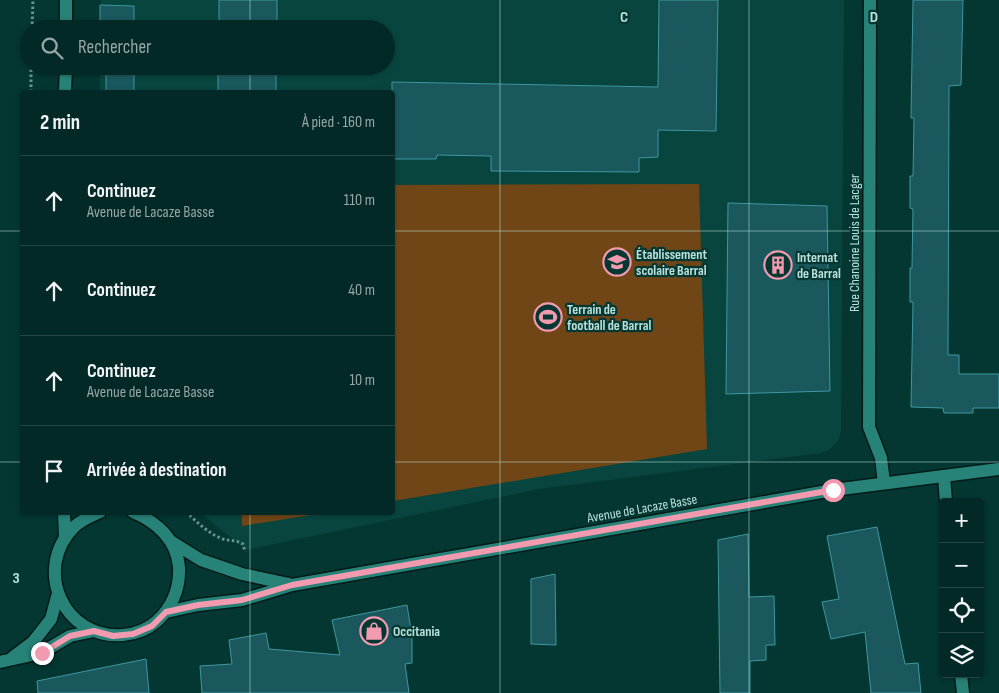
<!DOCTYPE html>
<html lang="fr">
<meta charset="utf-8">
<style>
:root{--surface:#032926;--page:#113532;--text:#f1f3f6;--muted:#97a6a7;--line:#244543}
body{margin:0;font-family:"Sofia Sans Condensed",sans-serif;background:var(--page);color:var(--text)}
.controls{position:absolute;right:15px;bottom:15px;display:grid;overflow:hidden;border-radius:5px;box-shadow:0 1px 4px #0004}
.controls button{width:45px;height:45px;display:grid;place-items:center;padding:0;border:0;border-bottom:1px solid var(--line);background:var(--surface);color:var(--text);font:25px sans-serif}
.stop{position:absolute;width:15px;height:15px;margin:-11px;border:4px solid #f29aaf;border-radius:50%;background:#fff}
.stop.end{background:#f29aaf;border-color:#fff;box-shadow:0 1px 5px #0008}
.list{margin:0;padding:0;list-style:none}
h2{display:flex;justify-content:space-between;align-items:center;height:65px;margin:0;padding:0 20px;font-size:21px}
h2 small{font-size:16px;font-weight:400;color:var(--muted)}
.list li{display:grid;grid-template-columns:32px 1fr auto;gap:15px;align-items:center;box-sizing:border-box;height:90px;padding:0 20px;border-top:1px solid var(--line)}
.list b{display:block;font-size:19px;white-space:nowrap}
.list p{margin:0;font-size:16px;white-space:nowrap;color:var(--muted)}
.list em{font-size:16px;font-style:normal;color:var(--muted)}
.icon{flex:none;width:28px;height:28px;fill:none;stroke:currentColor;stroke-width:2;stroke-linecap:round;stroke-linejoin:round}
.map{position:relative;flex:none;width:999px;height:693px;overflow:hidden}
.search{position:absolute;background:var(--surface);box-shadow:0 1px 4px #0004;left:20px;top:20px;width:375px;height:55px;display:flex;align-items:center;gap:12px;box-sizing:border-box;padding:0 18px;border-radius:28px;color:var(--muted);font-size:19px}
.panel{position:absolute;background:var(--surface);box-shadow:0 1px 4px #0004;left:20px;top:90px;width:375px;height:425px;border-radius:5px}
.map>svg:first-child{display:block}
.built{fill:#09453f}
.green{fill:#714617}
.building{fill:#1a585e;stroke:#3e97a0}
.lines{fill:none;stroke-linecap:round;stroke-linejoin:round}
.street-casing{stroke:#011c19;stroke-width:15}
.secondary-casing{stroke:#011c19;stroke-width:15}
.path{stroke:#67948e;stroke-width:3;stroke-dasharray:2.5 2.5;stroke-linecap:butt}
.street{stroke:#278278;stroke-width:12}
.secondary{stroke:#278278;stroke-width:12}
.route{stroke:#f29aaf;stroke-width:6}
.grid{fill:none;stroke:#b9e1da;stroke-width:1;stroke-opacity:0.55}
.labels{text-anchor:middle;stroke-width:4.5;stroke-linejoin:round;paint-order:stroke}
.street-label{font-size:14px;fill:#b9e1da;stroke:#043732}
.poi-label{font-size:14px;font-weight:bold;fill:#b9e1da;stroke:#043732;text-anchor:start}
.grid-label{font-size:16px;text-anchor:middle;font-weight:bold;fill:#b9e1da;stroke:#043732;stroke-width:4.5;stroke-linejoin:round;paint-order:stroke}
</style>
<div class="map">
<svg width="999" height="693" viewBox="0 0 999 693">
<rect width="100%" height="100%" fill="#043732"/>
<!-- built -->
<path class="built" d="M 101,0 L 844,0 L 841,431 L 838,441 L 829,450 L 821,453 L 539,489 L 246,550 L 201,513 L 392,512 L 392,92 L 100,92 L 100,66 L 386,66 L 386,29 L 100,29 Z"/>
<!-- green -->
<g class="green">
<path d="M 699,184 L 707,449 L 393,501 L 393,185 Z"/>
<path d="M 242,513 L 242,512 L 324,513 L 242,526 Z"/>
</g>
<!-- building -->
<g class="building">
<rect x="219" y="0" width="58" height="29"/>
<path d="M 659,0 L 718,0 L 716,131 L 658,130 L 658,157 L 639,158 L 639,172 L 491,171 L 491,156 L 437,155 L 436,159 L 392,159 L 392,82 L 658,87 Z"/>
<path d="M 913,0 L 963,0 L 961,85 L 949,86 L 948,355 L 959,355 L 959,374 L 999,374 L 999,408 L 973,408 L 973,413 L 944,413 L 943,408 L 911,407 L 913,302 L 910,302 L 910,268 L 912,268 L 913,209 L 910,208 L 910,176 L 913,176 L 914,118 L 911,118 Z"/>
<path d="M 100,5 L 134,6 L 134,29 L 100,29 Z"/>
<path d="M 100,66 L 134,66 L 134,92 L 106,92 L 106,69 L 99,69 Z"/>
<rect x="218" y="66" width="58" height="26"/>
<path d="M 728,203 L 827,206 L 830,391 L 726,394 Z"/>
<path d="M 877,527 L 905,664 L 918,663 L 921,693 L 871,693 L 865,632 L 831,639 L 822,602 L 839,599 L 827,536 Z"/>
<path d="M 748,534 L 749,597 L 774,596 L 775,645 L 766,645 L 766,660 L 750,661 L 750,693 L 720,693 L 718,540 Z"/>
<path d="M 555,574 L 556,645 L 531,644 L 531,579 Z"/>
<path d="M 407,605 L 412,636 L 412,663 L 405,664 L 409,693 L 202,693 L 200,666 L 232,664 L 229,640 L 266,633 L 269,649 L 340,655 L 332,620 Z"/>
<path d="M 146,659 L 149,693 L 38,693 L 37,681 Z"/>
</g>
<g class="lines">
<!-- street casing -->
<g class="street-casing">
<g id="street">
<path d="M 870,0 L 869,427 L 881,458 L 884,483"/>
<path d="M 944,476 L 946,502"/>
<path d="M 13,657 L 33,642 L 51,619 L 58,593"/>
<path d="M 0,662 L 41,653 L 70,636 L 94,631"/>
<path d="M 961,674 L 963,693"/>
</g>
</g>
<!-- secondary casing -->
<g class="secondary-casing">
<g id="secondary">
<path d="M 66,29 L 66,0"/>
<path d="M 65,92 L 66,66"/>
<path d="M 64,512 L 65,538"/>
<path d="M 100,512 C 91,516 81,520 74,527 C 32,569 64,640 123,635 C 136,634 148,629 157,621 C 173,606 180,589 179,567 C 177,540 157,522 133,512"/>
<path d="M 172,542 L 201,560 L 242,574 L 289,584"/>
<path d="M 166,612 L 198,605 L 242,600 L 292,585 L 833,490 L 999,469"/>
</g>
</g>
<!-- path -->
<g class="path">
<path d="M 32,29 L 33,0"/>
<path d="M 31,92 L 31,66"/>
<path d="M 186,512 C 197,522 209,534 223,539 C 230,541 237,540 243,544 L 245,552"/>
</g>
<!-- street -->
<use href="#street" class="street"/>
<!-- secondary -->
<use href="#secondary" class="secondary"/>
</g>
<g class="lines">
<!-- route -->
<path class="route" d="M 42,653 L 70,636 L 94,631 L 113,636 L 133,634 L 152,626 L 166,612 L 198,605 L 242,600 L 292,585 L 833,490"/>
</g>
<!-- grid -->
<path class="grid" d="M 250,0 L 250,29M 500,0 L 500,693M 749,0 L 749,693M 250,66 L 250,92M 0,231 L 22,231M 392,231 L 999,231M 0,462 L 22,462M 392,462 L 999,462M 250,512 L 250,693"/>
<!-- icons -->
<defs>
<g id="school-ring" transform="scale(1.4375)"><circle r="9.5" fill="#043732" stroke="#f29aaf" stroke-width="1.5"/><path d="M0-5L7-2L0 1L-7-2ZM-4 1L0 2.5L4 1V4Q0 6-4 4Z" fill="#f29aaf"/></g>
<g id="building-ring" transform="scale(1.4375)"><circle r="9.5" fill="#043732" stroke="#f29aaf" stroke-width="1.5"/><path d="M-4-6H4V6H1V3H-1V6H-4ZM-2.5-4.3h1.7v1.8h-1.7ZM.8-4.3h1.7v1.8H.8ZM-2.5-1h1.7V.8h-1.7ZM.8-1h1.7V.8H.8Z" fill="#f29aaf"/></g>
<g id="stadium-ring" transform="scale(1.4375)"><circle r="9.5" fill="#043732" stroke="#f29aaf" stroke-width="1.5"/><path d="M0-5a6.5 5 0 1 0 0 10a6.5 5 0 1 0 0-10ZM-3.5-1.8h7v3.6h-7Z" fill="#f29aaf"/></g>
<g id="shop-ring" transform="scale(1.4375)"><circle r="9.5" fill="#043732" stroke="#f29aaf" stroke-width="1.5"/><path d="M-5-2.5h2.3a2.7 3.5 0 0 1 5.4 0H5L5.5 6h-11ZM-1.5-2.5h3a1.5 2.3 0 0 0-3 0Z" fill="#f29aaf"/></g>
</defs>
<g fill-rule="evenodd">
<use href="#school-ring" x="617" y="262"/>
<use href="#building-ring" x="778" y="265"/>
<use href="#stadium-ring" x="548" y="317"/>
<use href="#shop-ring" x="374" y="631"/>
</g>
<g class="labels">
<!-- street labels -->
<g class="street-label">
<text transform="translate(854 243) rotate(-90)" y="5">Rue Chanoine Louis de Lacger</text>
<text transform="translate(642 508) rotate(-10)" y="5">Avenue de Lacaze Basse</text>
</g>
<!-- poi labels -->
<g class="poi-label">
<text x="636" y="259">Établissement<tspan x="636" dy="16">scolaire Barral</tspan></text>
<text x="797" y="262">Internat<tspan x="797" dy="16">de Barral</tspan></text>
<text x="567" y="314">Terrain de<tspan x="567" dy="16">football de Barral</tspan></text>
<text x="393" y="636">Occitania</text>
</g>
</g>
<g class="grid-label">
<text x="624" y="22">C</text>
<text x="874" y="22">D</text>
<text x="16" y="583">3</text>
</g>
</svg>
<div class="controls">
<button>+</button>
<button>−</button>
<button><svg class="icon" aria-label="locate" viewBox="0 0 24 24"><circle cx="12" cy="12" r="6"/><path d="M12 2v4M12 18v4M2 12h4M18 12h4"/></svg></button>
<button><svg class="icon" aria-label="layers" viewBox="0 0 24 24"><path d="M12 4l9 5-9 5-9-5zM3 14l9 5 9-5"/></svg></button>
</div>
<div class="stop" style="left:833px;top:490px"></div>
<div class="stop end" style="left:42px;top:653px"></div>
<div class="search"><svg class="icon" aria-label="search" viewBox="0 0 24 24"><circle cx="10" cy="10" r="6"/><path d="M15 15l6 6"/></svg>Rechercher</div>
<section class="panel">
<h2>2 min<small>À pied · 160 m</small></h2>
<ul class="list">
<li><svg class="icon" aria-label="ahead" viewBox="0 0 24 24"><path d="M12 20V5M6 11l6-6 6 6"/></svg><div><b>Continuez</b><p>Avenue de Lacaze Basse</p></div><em>110 m</em></li>
<li><svg class="icon" aria-label="ahead" viewBox="0 0 24 24"><path d="M12 20V5M6 11l6-6 6 6"/></svg><div><b>Continuez</b></div><em>40 m</em></li>
<li><svg class="icon" aria-label="ahead" viewBox="0 0 24 24"><path d="M12 20V5M6 11l6-6 6 6"/></svg><div><b>Continuez</b><p>Avenue de Lacaze Basse</p></div><em>10 m</em></li>
<li><svg class="icon" aria-label="arrive" viewBox="0 0 24 24"><path d="M6 21V4h12l-3 4 3 4H6"/></svg><div><b>Arrivée à destination</b></div></li>
</ul>
</section>
</div>
